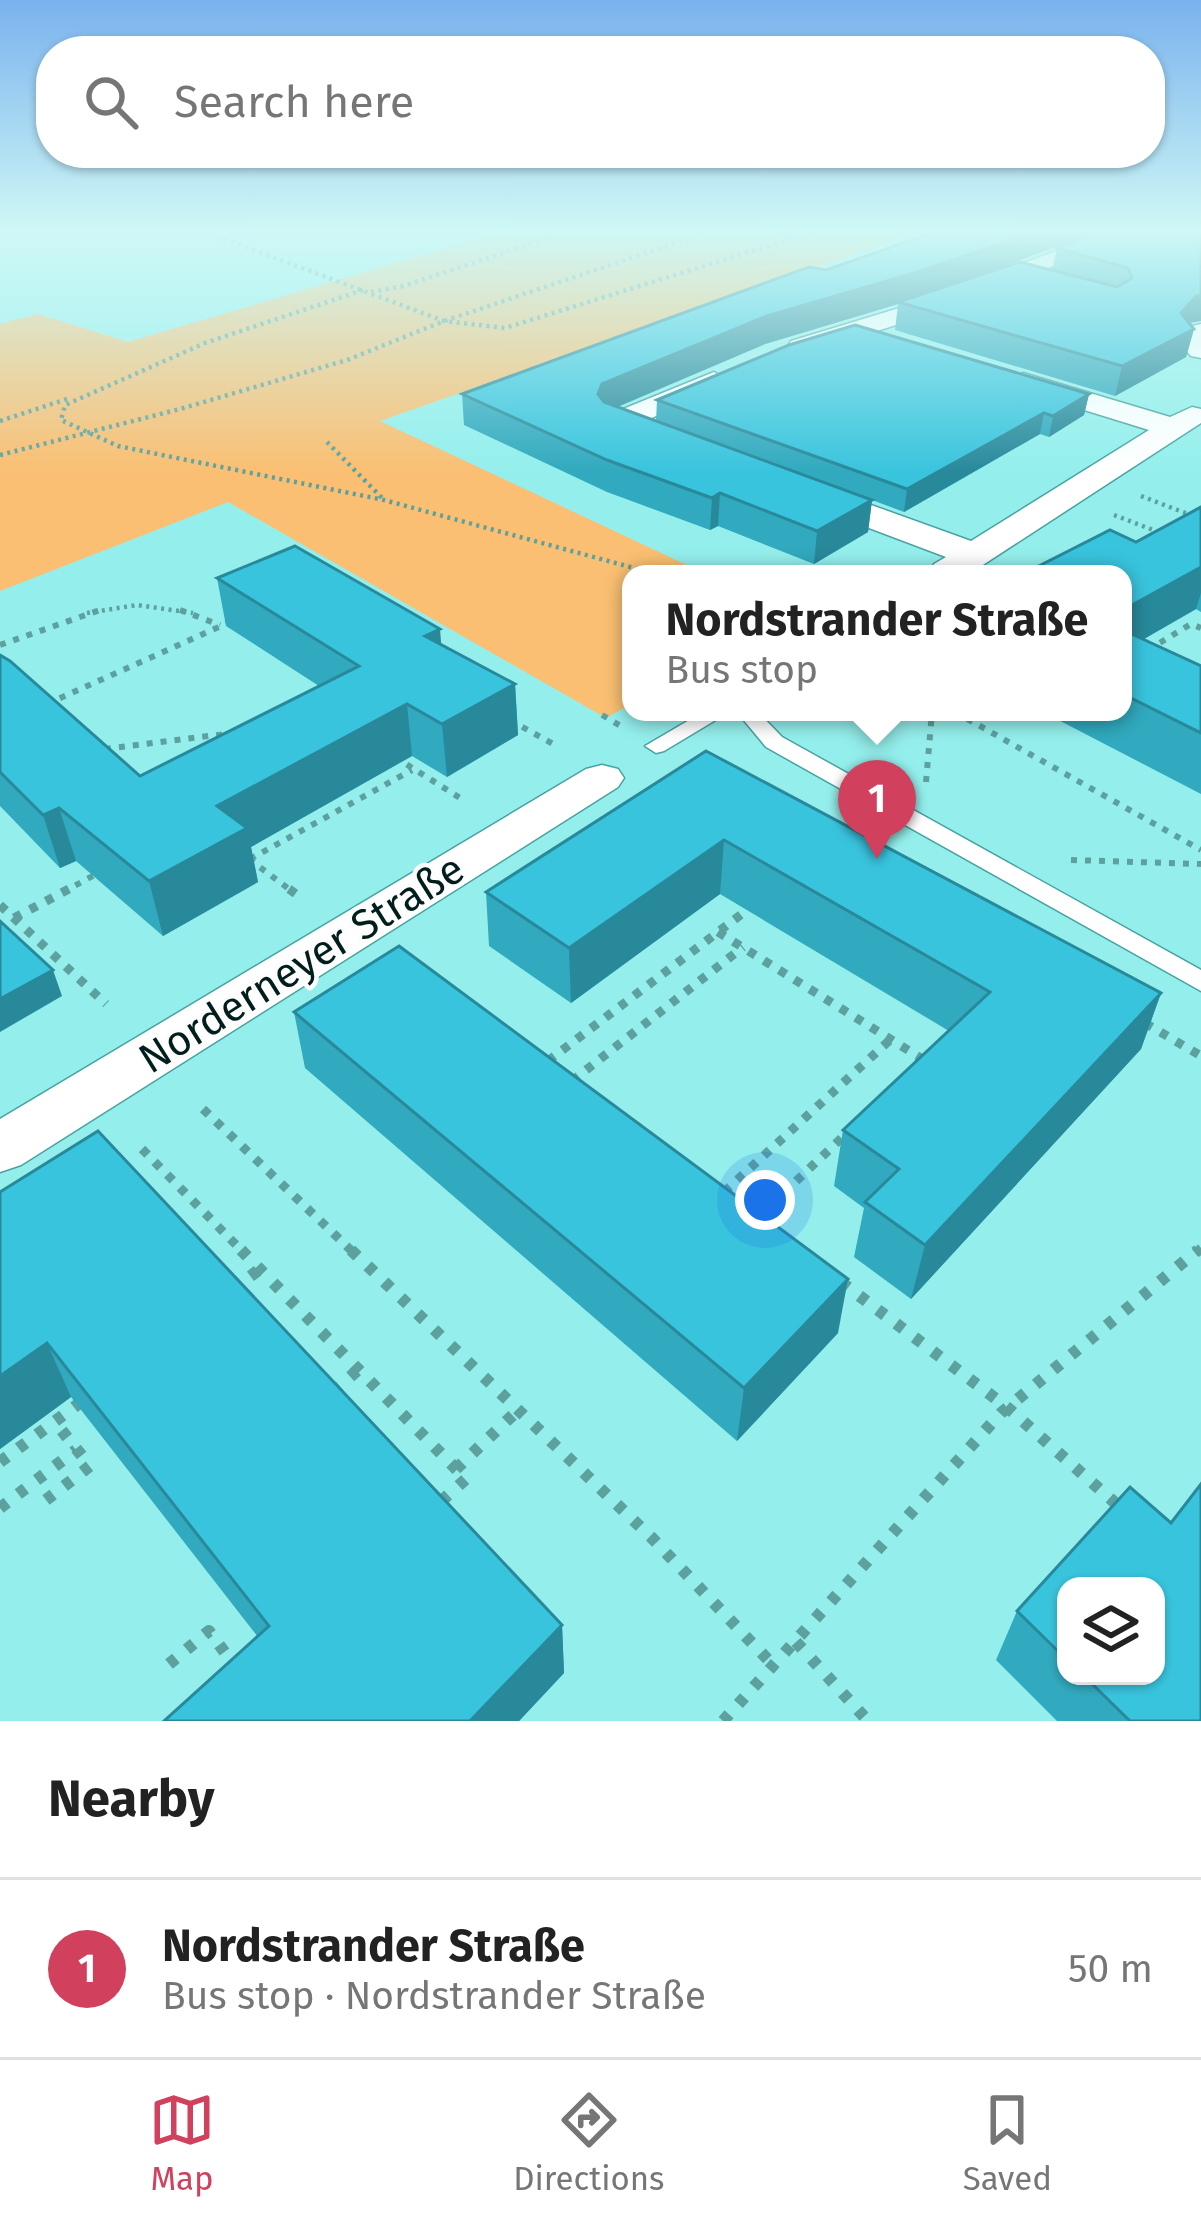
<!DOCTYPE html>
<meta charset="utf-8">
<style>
:root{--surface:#fff;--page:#f6f6f6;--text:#222;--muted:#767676;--line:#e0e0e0;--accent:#d1415e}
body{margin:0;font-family:"Fira Sans",sans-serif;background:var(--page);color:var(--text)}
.controls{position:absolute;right:36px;bottom:36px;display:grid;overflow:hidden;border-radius:24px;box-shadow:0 3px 9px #0004}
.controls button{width:108px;height:108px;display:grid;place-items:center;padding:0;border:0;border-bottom:3px solid var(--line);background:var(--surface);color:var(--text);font:60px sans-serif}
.you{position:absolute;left:765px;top:1200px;width:42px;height:42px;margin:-30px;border:9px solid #fff;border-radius:50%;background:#1a73e8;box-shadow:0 0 0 18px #1a73e833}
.badge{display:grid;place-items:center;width:78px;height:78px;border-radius:50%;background:var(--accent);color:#fff;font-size:39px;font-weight:700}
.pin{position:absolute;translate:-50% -99px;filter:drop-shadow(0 3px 6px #0008)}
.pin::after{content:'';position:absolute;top:63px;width:42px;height:36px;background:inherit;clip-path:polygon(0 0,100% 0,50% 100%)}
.popup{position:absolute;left:622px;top:565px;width:510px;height:156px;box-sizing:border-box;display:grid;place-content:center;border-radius:24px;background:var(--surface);filter:drop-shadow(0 3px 9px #0005);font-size:39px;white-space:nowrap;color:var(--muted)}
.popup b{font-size:45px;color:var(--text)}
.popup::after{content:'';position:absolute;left:50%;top:100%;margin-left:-24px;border:24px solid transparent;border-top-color:var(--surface)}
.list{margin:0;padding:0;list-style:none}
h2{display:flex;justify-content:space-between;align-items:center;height:156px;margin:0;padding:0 48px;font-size:51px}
h2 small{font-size:39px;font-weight:400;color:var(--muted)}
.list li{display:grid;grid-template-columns:78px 1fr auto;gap:36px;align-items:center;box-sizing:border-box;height:180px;padding:0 48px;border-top:3px solid var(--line)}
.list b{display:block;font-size:45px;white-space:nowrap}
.list p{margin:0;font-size:39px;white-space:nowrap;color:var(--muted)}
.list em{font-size:39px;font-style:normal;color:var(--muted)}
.icon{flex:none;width:66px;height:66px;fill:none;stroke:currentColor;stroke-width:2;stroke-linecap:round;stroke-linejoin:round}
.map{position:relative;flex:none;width:1201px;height:1721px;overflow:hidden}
.search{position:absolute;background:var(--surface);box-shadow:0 3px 9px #0004;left:36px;right:36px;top:36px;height:132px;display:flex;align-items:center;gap:30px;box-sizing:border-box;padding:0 42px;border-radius:48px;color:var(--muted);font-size:45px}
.sheet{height:336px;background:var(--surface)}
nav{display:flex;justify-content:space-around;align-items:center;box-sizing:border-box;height:168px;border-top:3px solid var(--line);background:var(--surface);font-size:33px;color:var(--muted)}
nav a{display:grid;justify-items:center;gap:6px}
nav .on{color:var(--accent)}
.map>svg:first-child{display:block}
.green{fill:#fabf72}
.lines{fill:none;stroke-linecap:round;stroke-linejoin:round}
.service-casing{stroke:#47a3a1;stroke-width:3}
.minor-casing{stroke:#47a3a1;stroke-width:3}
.path-far3{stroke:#5da19f;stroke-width:4.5;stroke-dasharray:3 4.5;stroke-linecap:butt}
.path-far2{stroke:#5da19f;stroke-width:6;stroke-dasharray:6 8;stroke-linecap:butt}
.path-far1{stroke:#5da19f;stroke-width:9;stroke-dasharray:8 10;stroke-linecap:butt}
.path{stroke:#5da19f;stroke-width:12;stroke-dasharray:9 14;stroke-linecap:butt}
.service{fill:#fff;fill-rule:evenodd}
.minor{fill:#fff;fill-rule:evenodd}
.wall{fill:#31a9be;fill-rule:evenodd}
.shaded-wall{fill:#28899b}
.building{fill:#39c4dd;stroke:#28899b;stroke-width:3}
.labels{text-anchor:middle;stroke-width:9;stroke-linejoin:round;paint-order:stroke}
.street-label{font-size:42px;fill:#011e1d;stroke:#fdfdfd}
</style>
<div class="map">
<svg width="1201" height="1721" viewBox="0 0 1201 1721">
<rect width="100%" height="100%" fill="#94efec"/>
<!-- green -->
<path class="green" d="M 504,231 L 920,231 L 380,421 L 706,574 L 631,574 L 631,704 L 606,718 L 228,502 L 0,591 L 0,324 L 38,314 L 128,342 Z"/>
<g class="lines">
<!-- service casing -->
<g class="service-casing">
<g id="service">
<path d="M 703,712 L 729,712 L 664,751 L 656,753 L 645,746 Z"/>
<path d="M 737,712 L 758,712 L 782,737 L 1201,970 L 1201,991 L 766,747 Z"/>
</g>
</g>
<!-- minor casing -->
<g class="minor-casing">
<g id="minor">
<path d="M 1110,231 L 1141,231 L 937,312 L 801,355 L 787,347 L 791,341 L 919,302 Z"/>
<path d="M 1201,324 L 1201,358 L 1191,356 L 1178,341 L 1192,326 Z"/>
<path d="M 714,372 L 728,381 L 724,387 L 628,428 L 606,428 L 602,422 L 606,416 Z"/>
<path d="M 1023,373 L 1170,417 L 1192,407 L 1201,409 L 1201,423 L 969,574 L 930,574 L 934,564 L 946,557 L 800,502 L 795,495 L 800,488 L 824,488 L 971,541 L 1149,430 L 1013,388 L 1009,382 Z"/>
<path d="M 602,765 L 618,769 L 624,778 L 618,787 L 21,1165 L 0,1172 L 0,1119 L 586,769 Z"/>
</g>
</g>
<!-- path-far3 -->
<g class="path-far3">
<path d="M 203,231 L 444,321 L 505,328 L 816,231"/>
<path d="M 363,290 L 205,343 L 65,405 L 61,420 L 118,446 L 384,500 L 656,574"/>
<path d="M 371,292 L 403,286 L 569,231"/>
<path d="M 0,421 L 67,399"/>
<path d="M 327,442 L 383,499"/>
<path d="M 0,455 L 180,409 L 347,360 L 444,321 L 711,231"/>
<path d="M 1141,496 L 1201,519"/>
<path d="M 1114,515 L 1161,533"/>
<path d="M 87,613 L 137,605 L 193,613"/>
</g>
<!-- path-far2 -->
<g class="path-far2">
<path d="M 180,610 L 220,625"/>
<path d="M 0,645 L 100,610"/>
<path d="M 1148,650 L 1191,624 L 1201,628"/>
<path d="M 47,704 L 230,622"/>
<path d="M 955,712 L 1201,850"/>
<path d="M 602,715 L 626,729"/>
<path d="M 510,720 L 553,744"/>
<path d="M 105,749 L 233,733"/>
<path d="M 395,757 L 460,798"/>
<path d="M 926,782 L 932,712"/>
<path d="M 249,859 L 293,892"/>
<path d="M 250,859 L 412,770"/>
<path d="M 1071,860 L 1201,864"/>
<path d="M 63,892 L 102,871"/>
</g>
<!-- path-far1 -->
<g class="path-far1">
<path d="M 289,889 L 296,894"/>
<path d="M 0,905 L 106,1004"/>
<path d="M 14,918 L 69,889"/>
<path d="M 718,932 L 924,1060"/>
<path d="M 1145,1023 L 1201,1056"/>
<path d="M 548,1061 L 751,907"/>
<path d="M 572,1081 L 743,947"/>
<path d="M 203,1109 L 354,1253"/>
<path d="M 142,1149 L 244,1253"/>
<path d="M 724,1192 L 891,1039"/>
<path d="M 757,1218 L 847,1133"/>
<path d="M 1195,1253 L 1201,1248"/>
</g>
<!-- path -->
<g class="path">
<path d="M 241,1250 L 466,1479 L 437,1505"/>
<path d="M 351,1250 L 651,1537 L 774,1666"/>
<path d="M 841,1282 L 1008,1408 L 1123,1510"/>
<path d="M 232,1290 L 260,1269"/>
<path d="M 333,1392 L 359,1369"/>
<path d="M 0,1462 L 85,1399"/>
<path d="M 456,1469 L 516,1412"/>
<path d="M 46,1500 L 90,1466 L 55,1422"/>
<path d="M 0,1508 L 76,1450"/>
<path d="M 796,1642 L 868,1721"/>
<path d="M 169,1664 L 209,1631 L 234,1665"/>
<path d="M 723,1721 L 1001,1413 L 1198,1250"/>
</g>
<!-- service -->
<use href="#service" class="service"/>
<!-- minor -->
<use href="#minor" class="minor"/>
</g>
<!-- wall -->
<g class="wall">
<path d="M 1098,231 L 969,279 L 1052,270 L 1057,248 L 1099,231 L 1194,329 L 1186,357 L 1115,396 L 895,330 L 898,304 L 765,344 L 618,407 L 656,421 L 657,400 L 1089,394 L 1084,415 L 1049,437 L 1040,434 L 904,512 L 872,500 L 868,532 L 814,564 L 718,526 L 710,530 L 607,492 L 464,425 L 462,394 L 826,270 Z"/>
<path d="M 1201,507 L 1201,612 L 1196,609 L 1144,639 L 1201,666 L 1201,794 L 1043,712 L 1123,712 L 1123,574 L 1136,542 Z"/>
<path d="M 217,578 L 441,644 L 515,684 L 518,735 L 447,777 L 412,756 L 251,847 L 258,882 L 163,936 L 76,861 L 60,868 L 0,806 L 0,655 L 140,776 L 319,686 L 226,626 Z"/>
<path d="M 706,751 L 1161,993 L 1141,1049 L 911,1299 L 854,1257 L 864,1208 L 834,1186 L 843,1130 L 949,1031 L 720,894 L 571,1003 L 489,946 L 486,892 Z"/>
<path d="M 294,1012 L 838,1333 L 737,1441 L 305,1068 Z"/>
<path d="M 0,1192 L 562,1625 L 564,1673 L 519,1721 L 164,1721 L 258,1637 L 71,1397 L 0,1449 Z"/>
<path d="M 1201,1484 L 1201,1721 L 1057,1721 L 996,1660 L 1017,1611 L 1130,1487 L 1171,1523 ZM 1066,1586 L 1156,1586 L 1156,1676 L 1066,1676 Z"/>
</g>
<!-- shaded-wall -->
<g class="shaded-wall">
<path d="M 1035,231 L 1098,231 L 918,298 L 765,344 L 602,413 L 598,394 L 602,384 L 767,316 Z"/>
<path d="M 1201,295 L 1201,321 L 1189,323 L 1194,329 L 1186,357 L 1115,396 L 1122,366 L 1181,313 L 1196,296 Z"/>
<path d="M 1089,394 L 1084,415 L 1049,437 L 1053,416 Z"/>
<path d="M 1044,413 L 1040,434 L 904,512 L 907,489 Z"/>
<path d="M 720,493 L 718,526 L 710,530 L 712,498 Z"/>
<path d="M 872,500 L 868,532 L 814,564 L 817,531 Z"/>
<path d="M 1201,567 L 1201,593 L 1196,609 L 1123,651 L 1123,610 Z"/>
<path d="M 440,629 L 444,679 L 425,636 Z"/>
<path d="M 515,684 L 518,735 L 447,777 L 442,724 Z"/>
<path d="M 407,704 L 412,756 L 251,847 L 258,882 L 163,936 L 149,881 L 217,806 Z"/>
<path d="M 59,808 L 76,861 L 60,868 L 43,815 Z"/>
<path d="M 724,840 L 720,894 L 571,1003 L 569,948 Z"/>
<path d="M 53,970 L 62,996 L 0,1032 L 0,999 Z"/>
<path d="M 1161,993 L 1141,1049 L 911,1299 L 925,1245 Z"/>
<path d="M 848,1279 L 838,1333 L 737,1441 L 744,1388 Z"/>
<path d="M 47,1343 L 71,1397 L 0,1449 L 0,1376 Z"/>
<path d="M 562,1625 L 564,1673 L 519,1721 L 470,1721 Z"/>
</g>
<!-- building -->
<g class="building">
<path d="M 938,231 L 1035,231 L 921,271 L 767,316 L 602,384 L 598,394 L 604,402 L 872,500 L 817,531 L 720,493 L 712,498 L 607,460 L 462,394 L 809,267 L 826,270 Z"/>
<path d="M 1099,231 L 1201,231 L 1201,295 L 1196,296 L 1181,313 L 1194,329 L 1122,366 L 898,302 L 1020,262 L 1117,287 L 1132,278 L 1128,268 L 1057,248 Z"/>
<path d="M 855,325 L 1089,394 L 1053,416 L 1044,413 L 907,489 L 657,400 L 789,345 Z"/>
<path d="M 1201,507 L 1201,567 L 1123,610 L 1123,574 L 1023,574 L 1110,530 L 1136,542 Z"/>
<path d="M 295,546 L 440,629 L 425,636 L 515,684 L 442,724 L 407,704 L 217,806 L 247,828 L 149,881 L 59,808 L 43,815 L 0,772 L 0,655 L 10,661 L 140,776 L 359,666 L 217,578 Z"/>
<path d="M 1123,630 L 1201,666 L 1201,733 L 1123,694 Z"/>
<path d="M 706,751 L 1161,993 L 925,1245 L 865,1202 L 899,1169 L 843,1130 L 990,992 L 724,840 L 569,948 L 486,892 Z"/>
<path d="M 0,921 L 53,970 L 0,999 Z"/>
<path d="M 399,946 L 848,1279 L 744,1388 L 294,1012 Z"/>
<path d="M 98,1131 L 562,1625 L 470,1721 L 164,1721 L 269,1626 L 47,1343 L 0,1376 L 0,1192 Z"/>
<path d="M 1201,1484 L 1201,1721 L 1130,1721 L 1084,1676 L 1156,1676 L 1156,1586 L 1066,1586 L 1066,1659 L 1017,1611 L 1130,1487 L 1171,1523 Z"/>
</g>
<!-- sky -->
<linearGradient id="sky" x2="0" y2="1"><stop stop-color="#79b2ed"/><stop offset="0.49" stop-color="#cff8f6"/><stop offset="1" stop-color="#cff8f6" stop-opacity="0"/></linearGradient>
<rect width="1201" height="472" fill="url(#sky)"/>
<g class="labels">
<!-- street labels -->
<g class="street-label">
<text transform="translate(301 963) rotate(-32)" y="15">Norderneyer Straße</text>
</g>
</g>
</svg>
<div class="controls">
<button><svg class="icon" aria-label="layers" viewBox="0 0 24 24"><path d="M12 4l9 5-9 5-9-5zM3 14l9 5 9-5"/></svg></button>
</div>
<div class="you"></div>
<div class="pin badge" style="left:877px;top:859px">1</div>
<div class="popup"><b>Nordstrander Straße</b>Bus stop</div>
<div class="search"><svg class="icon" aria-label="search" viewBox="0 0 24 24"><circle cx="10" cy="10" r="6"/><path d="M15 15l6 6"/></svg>Search here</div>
</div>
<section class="sheet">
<h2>Nearby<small></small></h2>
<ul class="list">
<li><span class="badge">1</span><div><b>Nordstrander Straße</b><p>Bus stop · Nordstrander Straße</p></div><em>50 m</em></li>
</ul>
</section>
<nav>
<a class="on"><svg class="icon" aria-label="map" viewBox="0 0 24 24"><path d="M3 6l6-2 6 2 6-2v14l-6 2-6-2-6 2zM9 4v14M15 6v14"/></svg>Map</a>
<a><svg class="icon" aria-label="directions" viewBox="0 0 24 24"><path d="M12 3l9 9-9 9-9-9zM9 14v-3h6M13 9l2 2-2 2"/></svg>Directions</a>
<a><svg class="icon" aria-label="saved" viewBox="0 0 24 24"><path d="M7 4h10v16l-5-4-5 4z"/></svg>Saved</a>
</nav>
